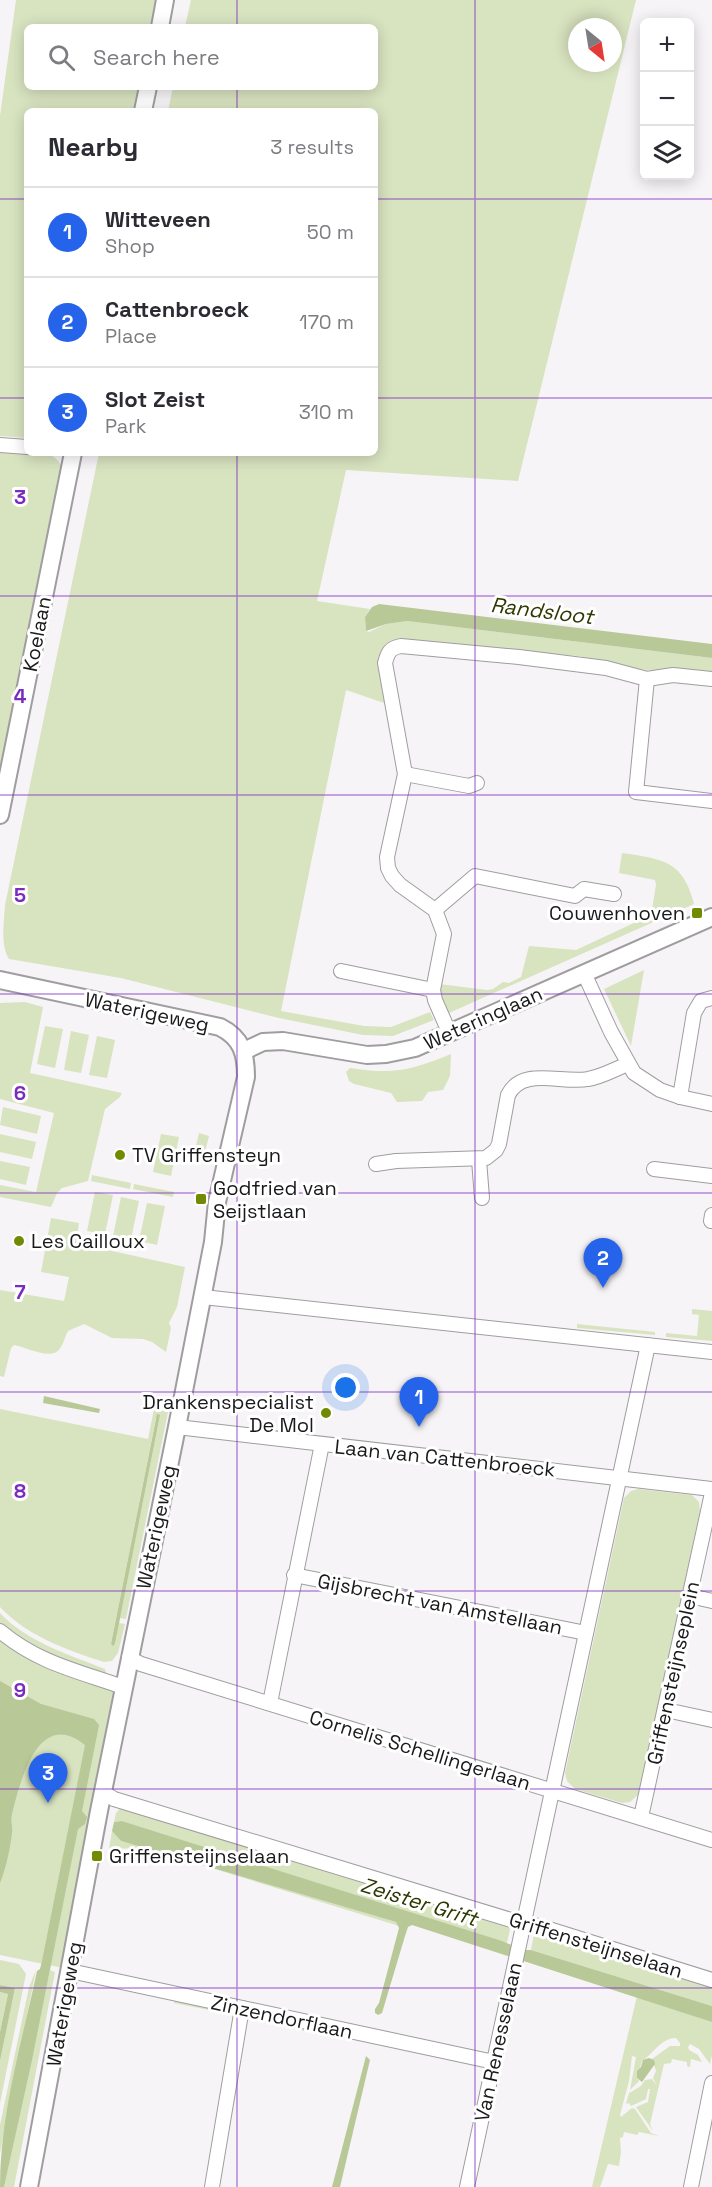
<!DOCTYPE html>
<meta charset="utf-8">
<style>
:root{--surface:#fff;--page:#f2f2f3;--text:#2b2b33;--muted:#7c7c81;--line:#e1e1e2;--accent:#2563eb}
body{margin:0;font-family:"Space Grotesk",sans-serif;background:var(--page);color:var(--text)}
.controls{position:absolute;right:18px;top:18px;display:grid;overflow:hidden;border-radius:9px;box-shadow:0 3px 15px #0003}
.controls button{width:54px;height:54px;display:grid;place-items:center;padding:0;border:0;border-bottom:2px solid var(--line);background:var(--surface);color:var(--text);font:30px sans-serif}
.compass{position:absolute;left:568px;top:18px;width:54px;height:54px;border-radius:50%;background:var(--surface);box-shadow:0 3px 15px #0003;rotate:150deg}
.you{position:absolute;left:346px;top:1388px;width:21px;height:21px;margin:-15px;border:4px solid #fff;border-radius:50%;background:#1a73e8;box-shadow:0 0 0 9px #1a73e833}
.badge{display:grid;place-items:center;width:39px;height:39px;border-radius:50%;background:var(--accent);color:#fff;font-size:20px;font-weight:700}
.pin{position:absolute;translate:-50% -50px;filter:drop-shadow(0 2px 3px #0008)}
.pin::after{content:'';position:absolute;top:32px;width:21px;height:18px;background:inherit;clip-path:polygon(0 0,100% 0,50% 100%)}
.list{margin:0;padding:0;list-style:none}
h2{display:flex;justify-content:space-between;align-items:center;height:78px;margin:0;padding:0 24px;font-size:26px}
h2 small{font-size:20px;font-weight:400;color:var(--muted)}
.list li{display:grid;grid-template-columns:39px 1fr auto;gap:18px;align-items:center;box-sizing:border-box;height:90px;padding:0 24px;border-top:2px solid var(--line)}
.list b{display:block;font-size:22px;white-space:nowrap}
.list p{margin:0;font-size:20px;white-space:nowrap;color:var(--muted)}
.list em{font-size:20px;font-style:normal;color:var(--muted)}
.icon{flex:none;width:33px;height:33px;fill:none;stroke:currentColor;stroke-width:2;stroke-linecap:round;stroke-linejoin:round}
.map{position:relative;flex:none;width:712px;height:2187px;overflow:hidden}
.search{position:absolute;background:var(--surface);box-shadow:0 3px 15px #0003;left:24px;top:24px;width:354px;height:66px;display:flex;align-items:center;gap:15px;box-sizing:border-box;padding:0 21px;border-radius:9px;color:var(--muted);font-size:22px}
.panel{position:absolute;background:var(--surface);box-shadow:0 3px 15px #0003;left:24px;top:108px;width:354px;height:348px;border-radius:9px}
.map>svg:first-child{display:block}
.green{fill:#d8e3c0;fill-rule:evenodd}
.water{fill:#b8c897}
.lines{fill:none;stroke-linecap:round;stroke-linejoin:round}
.minor-casing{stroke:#a09da0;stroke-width:16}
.tertiary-casing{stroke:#a09da0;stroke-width:20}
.minor{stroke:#fff;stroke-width:14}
.tertiary{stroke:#fff;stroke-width:16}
.grid{fill:none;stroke:#7b2cbf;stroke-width:1.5;stroke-opacity:0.55}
.poi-dot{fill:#708b01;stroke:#fff;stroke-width:2}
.labels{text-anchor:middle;stroke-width:6;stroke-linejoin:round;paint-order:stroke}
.street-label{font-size:20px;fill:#19181a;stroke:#fff}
.poi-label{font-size:20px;fill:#19181a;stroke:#fff;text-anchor:start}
.water-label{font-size:21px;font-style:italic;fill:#2d3900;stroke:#fff}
.grid-label{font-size:20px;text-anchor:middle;font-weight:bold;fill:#7b2cbf;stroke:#fff;stroke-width:6;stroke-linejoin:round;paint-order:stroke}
</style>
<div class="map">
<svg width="712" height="2187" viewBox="0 0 712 2187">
<rect width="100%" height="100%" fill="#f7f4f7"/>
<!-- green -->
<g class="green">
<path d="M 16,0 L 159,0 L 153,27 L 27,27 L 27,87 L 141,87 L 136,111 L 27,111 L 27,438 L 0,436 L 0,116 Z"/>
<path d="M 191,0 L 636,0 L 518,481 L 346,470 L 317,601 L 370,609 L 365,617 L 366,631 L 369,632 L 386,624 L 407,621 L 712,658 L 712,671 L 661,671 L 635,669 L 579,656 L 463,647 L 397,639 L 386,644 L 380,656 L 387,704 L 346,690 L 281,1011 L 364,1026 L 391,1027 L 430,1012 L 434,1020 L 393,1036 L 363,1035 L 279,1018 L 121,978 L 9,959 C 0,944 4,923 5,905 L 99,453 L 375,453 L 375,111 L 168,111 L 173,87 L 375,87 L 375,27 L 185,27 ZM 577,27 L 613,27 L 613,63 L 577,63 Z"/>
<path d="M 0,452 L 48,454 C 57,458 61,462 63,472 L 40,568 L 0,774 Z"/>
<path d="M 622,853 C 662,859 683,860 694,904 L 449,1013 L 439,989 L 439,984 L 487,990 L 493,989 L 503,982 L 509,983 L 521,977 L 529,946 L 576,950 L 651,915 L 656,885 L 655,880 L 619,873 Z"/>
<path d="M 644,970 L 631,1046 L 604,989 Z"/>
<path d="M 25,1002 L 43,1007 L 30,1073 L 122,1093 L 120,1097 L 105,1109 L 88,1181 L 62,1188 L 57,1193 L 51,1207 L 0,1197 L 0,1185 L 36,1192 L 54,1113 L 0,1099 L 0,1003 Z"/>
<path d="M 45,1026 L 63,1029 L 55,1068 L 37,1064 Z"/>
<path d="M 71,1031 L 89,1035 L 81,1073 L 64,1070 Z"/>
<path d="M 97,1036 L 115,1040 L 107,1078 L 89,1075 Z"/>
<path d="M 451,1054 L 450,1076 L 443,1090 L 428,1092 L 422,1101 L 397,1102 L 391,1093 L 354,1084 L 349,1081 L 346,1072 L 350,1068 C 393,1075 412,1070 451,1054 Z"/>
<path d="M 3,1107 L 41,1116 L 37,1134 L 0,1125 Z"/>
<path d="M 199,1133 L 209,1136 L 204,1156 L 194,1154 Z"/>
<path d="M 0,1134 L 36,1142 L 32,1159 L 0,1152 Z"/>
<path d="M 161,1134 L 179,1137 L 171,1176 L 153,1172 Z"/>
<path d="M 0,1161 L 30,1167 L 26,1185 L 0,1179 Z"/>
<path d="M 92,1175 L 131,1183 L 130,1189 L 91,1181 Z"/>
<path d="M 134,1184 L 174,1192 L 173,1197 L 133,1189 Z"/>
<path d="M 95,1192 L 113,1195 L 105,1234 L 87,1231 Z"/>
<path d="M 121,1197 L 139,1201 L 131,1239 L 113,1236 Z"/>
<path d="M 147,1203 L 165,1206 L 157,1245 L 139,1241 Z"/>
<path d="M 51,1218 L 79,1223 L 76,1243 L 185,1267 L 177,1307 L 169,1323 L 171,1328 L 166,1352 L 152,1342 L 143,1339 L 112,1338 L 84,1324 L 68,1331 C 65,1337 63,1345 59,1350 C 49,1360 26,1347 14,1345 L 11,1348 L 4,1377 L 0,1376 L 0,1290 L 64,1301 L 69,1277 L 41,1272 Z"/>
<path d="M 692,1309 L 712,1311 L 712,1341 L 666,1337 L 666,1333 L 697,1336 L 699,1315 L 692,1314 Z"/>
<path d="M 577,1324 L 655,1332 L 655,1335 L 577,1328 Z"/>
<path d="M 0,1409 L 148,1439 L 154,1409 L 168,1412 L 126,1619 L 120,1618 L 160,1415 L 156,1418 L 111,1644 L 115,1645 L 119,1623 L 125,1624 L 118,1653 L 112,1661 L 104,1662 C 67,1650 27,1636 0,1607 Z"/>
<path d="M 638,1489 L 692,1495 L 699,1502 L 700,1511 L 639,1794 L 630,1802 L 622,1803 L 575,1789 L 567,1781 L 565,1773 L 624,1498 L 631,1491 Z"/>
<path d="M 0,1613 C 27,1642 70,1655 105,1669 L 107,1675 C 69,1664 31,1649 0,1624 Z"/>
<path d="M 0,1633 L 122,1689 L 68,1969 L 0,1955 Z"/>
<path d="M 122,1806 L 511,1924 L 507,1943 L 122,1821 L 114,1822 L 116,1813 Z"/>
<path d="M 112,1831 L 121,1841 L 396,1922 L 399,1926 L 192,1862 L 175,1860 L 140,1848 L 109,1849 Z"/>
<path d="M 535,1929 L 712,1984 L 712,2006 L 531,1950 Z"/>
<path d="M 0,1960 L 19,1964 L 26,1974 L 0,2103 L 0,2061 L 15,1988 L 0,1985 Z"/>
<path d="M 36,1970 L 0,2153 L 0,2125 L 29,1987 Z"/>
<path d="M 50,1970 L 55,1972 L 14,2187 L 4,2187 Z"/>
<path d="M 0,1992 L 8,1994 L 0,2032 Z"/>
<path d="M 637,1996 L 712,2022 L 712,2055 L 710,2064 L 699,2049 L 690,2044 L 688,2047 L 689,2050 L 698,2055 L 702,2062 L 691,2059 L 690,2067 L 687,2066 L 687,2062 L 672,2059 L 671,2063 L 664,2064 L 650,2124 L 653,2131 L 636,2107 L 648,2102 L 650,2089 L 648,2089 L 646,2099 L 631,2106 L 629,2103 L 626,2104 L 629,2093 L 641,2086 L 645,2080 L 652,2079 L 657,2086 L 653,2078 L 656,2071 L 652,2059 L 670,2046 L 680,2046 L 680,2043 L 676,2038 C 662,2037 652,2055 642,2061 L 637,2078 L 639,2081 L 630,2090 L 636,2057 L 632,2056 L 629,2081 L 620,2115 L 621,2117 L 632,2108 L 635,2109 L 651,2133 L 659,2136 L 639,2132 L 637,2135 L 624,2132 L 623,2137 L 620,2138 L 621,2152 L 619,2166 L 608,2164 L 600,2187 L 592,2187 Z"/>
<path d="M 174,1999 L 223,2010 L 229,2014 L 174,2003 Z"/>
<path d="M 254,2018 L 262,2018 L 305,2029 L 304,2031 L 253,2020 Z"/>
</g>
<!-- water -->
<g class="water">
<path d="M 379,604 L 712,644 L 712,658 L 407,621 L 386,624 L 366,631 L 365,617 L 372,607 Z"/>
<path d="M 44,1396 L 100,1409 L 99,1413 L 43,1403 Z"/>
<path d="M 157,1414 L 160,1415 L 115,1644 L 113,1646 L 111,1644 Z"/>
<path d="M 0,1681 L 41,1704 L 94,1719 L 99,1725 L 82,1811 L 87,1817 L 85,1824 L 78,1829 L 32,2060 L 4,2187 L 0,2187 C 0,2114 22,2042 37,1971 L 40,1969 L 42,1961 L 85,1745 C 38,1707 20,1782 12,1814 C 10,1821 13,1827 12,1833 C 10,1849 6,1868 0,1883 Z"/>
<path d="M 122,1821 L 502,1941 L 523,1950 L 531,1950 L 712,2006 L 712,2022 L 412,1925 L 408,1927 L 405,1936 L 382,2013 L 378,2015 L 375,2013 L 375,2009 L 379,2003 L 399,1928 L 396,1922 L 121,1841 L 112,1831 L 114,1822 Z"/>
<path d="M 0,1985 L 15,1988 L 0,2061 L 0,2032 L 8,1994 L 0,1992 Z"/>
<path d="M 366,2056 L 370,2060 L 340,2187 L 332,2187 Z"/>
<path d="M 649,2058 L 654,2060 L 655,2064 L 642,2082 L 637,2078 L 637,2071 L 641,2067 L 643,2060 Z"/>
</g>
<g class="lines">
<!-- minor casing -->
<g class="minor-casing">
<g id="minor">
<path d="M 0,445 L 27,447"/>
<path d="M 647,679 L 636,792 L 712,801"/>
<path d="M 405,774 L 469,786 L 477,783"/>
<path d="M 435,910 L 475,876 L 575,896 L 584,889 L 614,894"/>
<path d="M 341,971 L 433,990"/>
<path d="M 584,973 L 611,1032 L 634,1073 L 660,1090 L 680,1097 L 712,1104"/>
<path d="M 449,1032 L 435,1000 L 433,990 L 444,934 L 435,910 L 400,885 L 392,876 L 388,868 L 387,857 L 405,774 L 385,663 C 388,652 390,648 401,646 L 519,657 L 606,668 L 647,679 L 673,675 L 712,679"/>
<path d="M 680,1097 L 694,1013 L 701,1001 L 712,998"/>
<path d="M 479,1160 L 482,1198"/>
<path d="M 376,1164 L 396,1161 L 486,1158 L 496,1150 L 499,1144 L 508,1095 C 522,1066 562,1084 588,1079 C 601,1077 615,1069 628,1064"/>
<path d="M 654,1169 L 712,1176"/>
<path d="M 711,1221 L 712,1215"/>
<path d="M 203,1297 L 712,1352"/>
<path d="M 177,1427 L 712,1489"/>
<path d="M 294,1575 L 586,1633"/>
<path d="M 690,1596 L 712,1601"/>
<path d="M 0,1631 C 38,1663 78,1671 123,1687"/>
<path d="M 129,1658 L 141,1664 L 712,1840"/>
<path d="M 270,1703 L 322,1444"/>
<path d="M 666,1710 L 712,1720"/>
<path d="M 103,1792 L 114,1799 L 524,1924 L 539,1926 L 712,1980"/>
<path d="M 641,1817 L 712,1493"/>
<path d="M 70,1971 L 494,2062"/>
<path d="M 212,2187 L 242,2008"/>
<path d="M 467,2187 L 648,1345"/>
<path d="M 691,2187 L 712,2083"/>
</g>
</g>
<!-- tertiary casing -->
<g class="tertiary-casing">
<g id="tertiary">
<path d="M 160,27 L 165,0"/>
<path d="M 143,111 L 148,87"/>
<path d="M 0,815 L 73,453"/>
<path d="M 0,980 L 220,1027 C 242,1038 246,1054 246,1077 L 217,1202 L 213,1242 L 177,1427 L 99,1811 L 29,2187"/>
<path d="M 244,1051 L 263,1042 L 283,1041 L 367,1055 L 386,1054 L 415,1048 L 712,917"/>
</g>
</g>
<!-- minor -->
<use href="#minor" class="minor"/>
<!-- tertiary -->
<use href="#tertiary" class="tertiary"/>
</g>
<!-- grid -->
<path class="grid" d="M 237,0 L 237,27M 475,0 L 475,2187M 237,87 L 237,111M 0,199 L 27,199M 375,199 L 712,199M 0,398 L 27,398M 375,398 L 712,398M 237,453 L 237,2187M 0,596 L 712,596M 0,795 L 712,795M 0,994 L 712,994M 0,1193 L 712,1193M 0,1392 L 712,1392M 0,1591 L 712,1591M 0,1789 L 712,1789M 0,1988 L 712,1988"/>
<!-- markers -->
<g class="poi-dot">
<rect x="691" y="907" width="12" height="12" rx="3"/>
<circle cx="120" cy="1155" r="6"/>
<rect x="195" y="1193" width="12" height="12" rx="3"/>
<circle cx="19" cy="1241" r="6"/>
<circle cx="326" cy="1413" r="6"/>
<rect x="91" y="1850" width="12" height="12" rx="3"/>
</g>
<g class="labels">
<!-- street labels -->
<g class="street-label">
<text transform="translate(37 634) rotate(-79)" y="7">Koelaan</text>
<text transform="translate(147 1012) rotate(12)" y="7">Waterigeweg</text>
<text transform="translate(483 1018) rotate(-24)" y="7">Weteringlaan</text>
<text transform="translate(445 1458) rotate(6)" y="7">Laan van Cattenbroeck</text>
<text transform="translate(156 1527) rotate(-78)" y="7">Waterigeweg</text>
<text transform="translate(440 1604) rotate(11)" y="7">Gijsbrecht van Amstellaan</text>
<text transform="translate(673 1673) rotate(-78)" y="7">Griffensteijnseplein</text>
<text transform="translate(420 1750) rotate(17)" y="7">Cornelis Schellingerlaan</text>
<text transform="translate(596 1945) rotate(17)" y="7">Griffensteijnselaan</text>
<text transform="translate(64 2004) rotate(-80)" y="7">Waterigeweg</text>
<text transform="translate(282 2017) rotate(12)" y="7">Zinzendorflaan</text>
<text transform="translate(498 2042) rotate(-78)" y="7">Van Renesselaan</text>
</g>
<!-- poi labels -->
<g class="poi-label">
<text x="685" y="920" text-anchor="end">Couwenhoven</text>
<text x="132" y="1162">TV Griffensteyn</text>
<text x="213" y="1195">Godfried van<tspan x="213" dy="23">Seijstlaan</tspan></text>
<text x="31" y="1248">Les Cailloux</text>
<text x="314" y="1409" text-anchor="end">Drankenspecialist<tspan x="314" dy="23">De Mol</tspan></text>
<text x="109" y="1863">Griffensteijnselaan</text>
</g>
<!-- water labels -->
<g class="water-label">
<text transform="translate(542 611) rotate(7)" y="7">Randsloot</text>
<text transform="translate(419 1902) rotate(17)" y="7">Zeister Grift</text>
</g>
</g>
<g class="grid-label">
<text x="20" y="504">3</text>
<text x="20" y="703">4</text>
<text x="20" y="902">5</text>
<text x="20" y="1100">6</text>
<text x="20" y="1299">7</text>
<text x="20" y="1498">8</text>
<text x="20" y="1697">9</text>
</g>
</svg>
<div class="controls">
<button>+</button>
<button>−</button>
<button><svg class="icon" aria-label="layers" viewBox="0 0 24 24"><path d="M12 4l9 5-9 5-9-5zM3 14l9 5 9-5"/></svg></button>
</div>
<svg class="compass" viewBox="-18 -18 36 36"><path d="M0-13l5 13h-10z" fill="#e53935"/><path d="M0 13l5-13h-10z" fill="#7c7c81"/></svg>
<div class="you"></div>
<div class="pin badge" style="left:419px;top:1427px">1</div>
<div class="pin badge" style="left:603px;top:1288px">2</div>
<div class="pin badge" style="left:48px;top:1803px">3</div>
<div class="search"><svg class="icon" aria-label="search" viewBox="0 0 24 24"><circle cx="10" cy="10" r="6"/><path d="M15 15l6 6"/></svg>Search here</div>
<section class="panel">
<h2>Nearby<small>3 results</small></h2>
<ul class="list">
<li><span class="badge">1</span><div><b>Witteveen</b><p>Shop</p></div><em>50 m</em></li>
<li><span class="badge">2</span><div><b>Cattenbroeck</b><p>Place</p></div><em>170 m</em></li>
<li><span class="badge">3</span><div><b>Slot Zeist</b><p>Park</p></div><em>310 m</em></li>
</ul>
</section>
</div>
